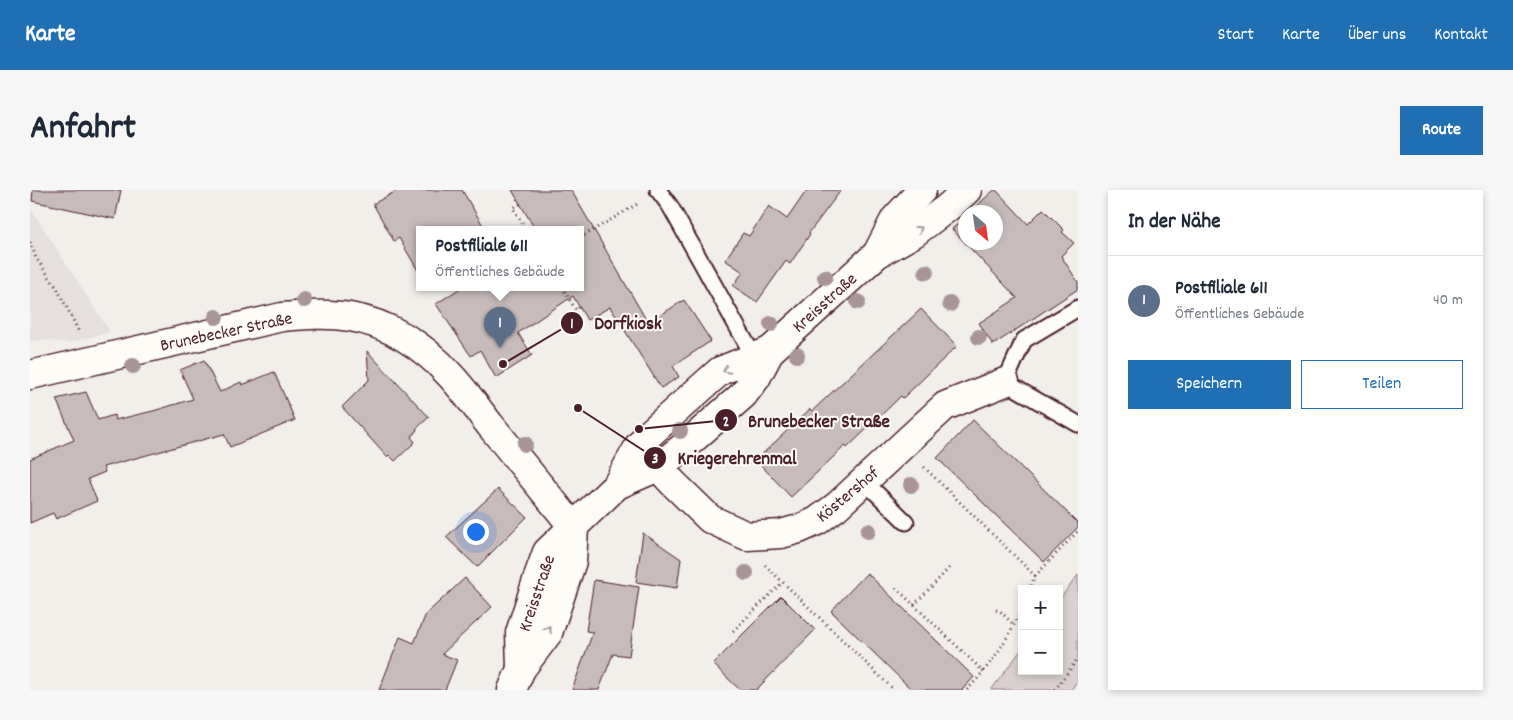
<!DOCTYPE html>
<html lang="de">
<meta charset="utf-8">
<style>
:root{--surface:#fff;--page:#f6f6f7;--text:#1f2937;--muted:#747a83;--line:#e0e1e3;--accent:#1f6fb2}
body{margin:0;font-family:Dekko,sans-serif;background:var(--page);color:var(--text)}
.controls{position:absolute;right:15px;bottom:15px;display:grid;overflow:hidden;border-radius:0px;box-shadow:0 2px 8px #0003}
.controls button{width:45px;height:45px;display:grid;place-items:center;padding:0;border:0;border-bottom:1px solid var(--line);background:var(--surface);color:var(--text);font:25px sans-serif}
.compass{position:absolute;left:928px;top:15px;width:45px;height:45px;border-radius:50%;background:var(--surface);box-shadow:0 2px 8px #0003;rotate:151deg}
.you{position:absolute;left:445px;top:341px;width:18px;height:18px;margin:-12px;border:4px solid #fff;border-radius:50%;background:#1a73e8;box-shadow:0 0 0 8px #1a73e833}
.badge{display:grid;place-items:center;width:32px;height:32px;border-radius:50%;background:var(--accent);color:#fff;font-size:16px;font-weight:700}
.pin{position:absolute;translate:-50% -41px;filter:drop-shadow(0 1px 2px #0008)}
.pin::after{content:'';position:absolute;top:26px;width:18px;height:15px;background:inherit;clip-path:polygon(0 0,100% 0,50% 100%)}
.popup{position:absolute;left:386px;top:36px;width:168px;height:65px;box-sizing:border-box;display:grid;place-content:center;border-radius:0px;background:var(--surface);filter:drop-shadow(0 1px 4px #0005);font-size:16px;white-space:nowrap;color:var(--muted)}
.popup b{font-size:19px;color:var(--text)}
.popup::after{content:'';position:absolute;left:50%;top:100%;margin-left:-10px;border:10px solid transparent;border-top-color:var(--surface)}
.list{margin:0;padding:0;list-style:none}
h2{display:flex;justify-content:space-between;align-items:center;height:65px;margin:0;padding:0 20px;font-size:21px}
h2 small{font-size:16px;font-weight:400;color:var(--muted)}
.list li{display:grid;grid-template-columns:32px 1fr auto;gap:15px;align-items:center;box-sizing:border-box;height:90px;padding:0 20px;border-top:1px solid var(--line)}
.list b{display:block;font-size:19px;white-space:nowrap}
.list p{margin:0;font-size:16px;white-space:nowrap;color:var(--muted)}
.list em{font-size:16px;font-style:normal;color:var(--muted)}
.actions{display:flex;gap:10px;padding:15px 20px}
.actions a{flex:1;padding:11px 0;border:1px solid var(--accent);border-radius:0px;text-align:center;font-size:18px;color:var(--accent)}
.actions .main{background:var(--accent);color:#fff}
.map{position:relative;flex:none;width:1048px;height:500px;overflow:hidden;border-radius:0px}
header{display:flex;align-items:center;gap:30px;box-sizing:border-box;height:70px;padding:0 25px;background:var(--accent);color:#fff}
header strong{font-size:24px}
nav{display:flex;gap:28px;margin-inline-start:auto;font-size:18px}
.intro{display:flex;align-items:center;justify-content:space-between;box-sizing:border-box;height:120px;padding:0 30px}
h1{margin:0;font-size:35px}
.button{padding:12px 22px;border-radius:0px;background:var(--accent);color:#fff;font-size:18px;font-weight:700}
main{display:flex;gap:30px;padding:0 30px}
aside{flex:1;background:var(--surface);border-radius:0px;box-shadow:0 2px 8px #0003}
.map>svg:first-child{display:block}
.built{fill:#e5dfdd}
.green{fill:#d9d0cf;stroke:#92787d}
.building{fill:#c8bbbb;stroke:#4a1f2b}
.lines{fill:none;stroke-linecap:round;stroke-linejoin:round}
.lane-casing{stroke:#4a1f2b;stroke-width:19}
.street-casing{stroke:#4a1f2b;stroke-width:31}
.path{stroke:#4a1f2b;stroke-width:3;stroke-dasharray:1 4;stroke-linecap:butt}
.lane{stroke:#fdfcf7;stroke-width:15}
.street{stroke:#fdfcf7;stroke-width:28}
.tree{fill:#a99598}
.oneway{stroke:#ac999b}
.labels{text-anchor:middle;stroke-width:4;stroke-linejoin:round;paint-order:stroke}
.street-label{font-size:18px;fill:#4a1f2b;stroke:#fdfcf7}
.leader{fill:none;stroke:#4a1f2b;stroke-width:2}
.callout-dot{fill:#4a1f2b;stroke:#fdfcf7;stroke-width:2}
.mark-label{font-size:15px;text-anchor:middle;font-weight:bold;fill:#fff}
.callout-label{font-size:19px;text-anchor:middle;font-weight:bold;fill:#4a1f2b;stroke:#fdfcf7;stroke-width:4;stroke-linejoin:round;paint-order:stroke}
</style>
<header>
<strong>Karte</strong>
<nav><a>Start</a><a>Karte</a><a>Über uns</a><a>Kontakt</a></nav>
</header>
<div class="intro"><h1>Anfahrt</h1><a class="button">Route</a></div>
<main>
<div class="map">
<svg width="1048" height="500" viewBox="0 0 1048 500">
<rect width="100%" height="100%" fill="#f2efeb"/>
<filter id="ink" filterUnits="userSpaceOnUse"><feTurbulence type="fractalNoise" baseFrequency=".02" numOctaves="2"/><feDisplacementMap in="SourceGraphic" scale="10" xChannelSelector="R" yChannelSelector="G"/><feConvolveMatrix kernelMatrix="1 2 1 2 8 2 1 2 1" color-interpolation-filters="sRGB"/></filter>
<g filter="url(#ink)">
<!-- built -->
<path class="built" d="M 0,17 L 1,19 L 80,142 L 38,153 L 15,150 L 0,151 Z"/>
<!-- green -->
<path class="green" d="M 1048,385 L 1048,490 L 1041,500 L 961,500 L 992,459 L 992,481 L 1029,481 L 1029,410 Z"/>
<!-- building -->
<g class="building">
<path d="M 3,0 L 91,0 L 85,29 L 2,11 Z"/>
<path d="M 368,0 L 432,0 L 455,39 L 390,39 L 390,84 L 369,48 L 364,51 L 343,14 Z"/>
<path d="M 482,0 L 541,0 L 618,133 L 654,110 L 681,151 L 643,176 L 649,187 L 631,198 L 580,117 L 557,130 L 543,106 L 488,143 L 502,165 L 466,188 L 450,160 L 441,166 L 406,114 L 432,97 L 550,97 L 550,39 L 505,39 Z"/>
<path d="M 777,0 L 811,0 L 779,43 L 780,44 L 760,74 L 756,71 L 727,112 L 703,96 L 713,82 L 695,70 L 713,43 L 719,46 L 739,16 L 757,29 Z"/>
<path d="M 964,0 L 966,0 L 998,34 L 1013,19 L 1034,40 L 1032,42 L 1044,53 L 1031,66 L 1048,92 L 1048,99 L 963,155 L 949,133 L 987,108 L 922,39 L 936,27 L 936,52 L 966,52 L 966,22 L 940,22 Z"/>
<path d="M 891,119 L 927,156 L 873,208 L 871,206 L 817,258 L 815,256 L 761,307 L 726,270 L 780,219 L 782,221 Z"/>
<path d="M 337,161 L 399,227 L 386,239 L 387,240 L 381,247 L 385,252 L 365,271 L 359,265 L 357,267 L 312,217 L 339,190 Z"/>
<path d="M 174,170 L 190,202 L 211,192 L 212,195 L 244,182 L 265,230 L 200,257 L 194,244 L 73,277 L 75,282 L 58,289 L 67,311 L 26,329 L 23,323 L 0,333 L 0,269 L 44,250 L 26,209 L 56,202 L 68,230 L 84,225 L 85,230 L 123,221 L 163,209 L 150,180 Z"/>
<path d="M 943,230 L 1048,333 L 1048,337 L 1014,372 L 907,268 Z"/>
<path d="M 468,299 L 497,327 L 447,377 L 416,347 Z"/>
<path d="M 613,343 L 651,369 L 647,398 L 606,392 Z"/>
<path d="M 837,383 L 944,487 L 932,500 L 882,500 L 801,421 Z"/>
<path d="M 435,388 L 462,417 L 412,464 L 427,470 L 415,500 L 349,500 L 370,447 L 384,453 L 396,424 Z"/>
<path d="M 564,390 L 609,397 L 599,466 L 583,464 L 569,500 L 542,500 L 563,442 L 556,441 Z"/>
<path d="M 751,406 L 785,440 L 726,500 L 710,500 L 683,474 Z"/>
</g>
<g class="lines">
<!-- lane casing -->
<g class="lane-casing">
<g id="lane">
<path d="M 628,0 L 640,16 L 724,167 L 725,173"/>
<path d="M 1048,118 L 994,150 L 975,192 L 1048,234"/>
<path d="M 834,291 L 876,332"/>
</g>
</g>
<!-- street casing -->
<g class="street-casing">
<g id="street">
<path d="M 847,64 L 865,29 L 892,0"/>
<path d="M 0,185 L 252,127 C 274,125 298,123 320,127 C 358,133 394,156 420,185 C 434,200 447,218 460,235 C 488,269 516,303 544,338"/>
<path d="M 609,256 L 642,292 L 680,329 L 717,346 L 751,344 L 769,339 L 787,331 L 807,316 L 915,216 L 975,192"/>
<path d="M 587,295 L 628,277 L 656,255 L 713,205 L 726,188 L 740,161 L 847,64 L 884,43 L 917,18 L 937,0"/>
<path d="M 491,479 L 490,443 L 509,384 L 517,362 L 587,295 L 609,256 L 616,247 L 690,181 L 740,161"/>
<path d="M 482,500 L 491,479 L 518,443 L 542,371 L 544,338"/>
</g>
</g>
<!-- path -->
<g class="path">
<path d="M 490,14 L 483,18 L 496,39"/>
<path d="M 550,48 L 609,13"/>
<path d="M 0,52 L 6,68 L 27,98 L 50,144"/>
<path d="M 532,97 L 546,120 L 550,117"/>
<path d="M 894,277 L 1005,386 L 1000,399"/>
<path d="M 735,375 L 864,500"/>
<path d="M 1005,386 L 1048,341"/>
<path d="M 866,398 L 954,482"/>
<path d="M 884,415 L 921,376"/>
<path d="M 966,420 L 970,421 L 984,435"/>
<path d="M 703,441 L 753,392"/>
<path d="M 937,500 C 960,476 979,448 992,418"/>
<path d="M 1025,500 L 1048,468"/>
</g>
<!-- lane -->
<use href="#lane" class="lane"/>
<!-- street -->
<use href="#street" class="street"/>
</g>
<!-- trees -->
<g class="tree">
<circle cx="896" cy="82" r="8"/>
<circle cx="795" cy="87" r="8"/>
<circle cx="274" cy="110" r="8"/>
<circle cx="828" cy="112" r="8"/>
<circle cx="920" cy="114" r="8"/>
<circle cx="186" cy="127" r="8"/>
<circle cx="741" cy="134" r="8"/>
<circle cx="949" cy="147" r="8"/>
<circle cx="767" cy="165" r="8"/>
<circle cx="103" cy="176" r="8"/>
<circle cx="650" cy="241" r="8"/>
<circle cx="495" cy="254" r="8"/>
<circle cx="881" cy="295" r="8"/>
<circle cx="838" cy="341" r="8"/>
<circle cx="716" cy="383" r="8"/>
</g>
<!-- one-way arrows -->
<defs><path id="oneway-chevron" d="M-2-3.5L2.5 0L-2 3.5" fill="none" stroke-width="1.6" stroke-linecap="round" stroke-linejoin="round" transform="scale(1.25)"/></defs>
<g class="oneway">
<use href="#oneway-chevron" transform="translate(889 39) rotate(-36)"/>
<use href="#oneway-chevron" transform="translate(696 180) rotate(154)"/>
<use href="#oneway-chevron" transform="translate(518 439) rotate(-65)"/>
</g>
</g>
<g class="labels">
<!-- street labels -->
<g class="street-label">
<text transform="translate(794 112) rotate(-42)" y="6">Kreisstraße</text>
<text transform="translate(196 141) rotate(-12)" y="6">Brunebecker Straße</text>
<text transform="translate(817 304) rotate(-40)" y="6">Köstershof</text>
<text transform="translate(506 403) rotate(-71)" y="6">Kreisstraße</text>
</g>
</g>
<!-- callouts -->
<path class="leader" d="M473 174L542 133M609 239L696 230M548 218L625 268"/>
<g class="callout-dot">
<circle cx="473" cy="174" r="5"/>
<circle cx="609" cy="239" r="5"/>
<circle cx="548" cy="218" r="5"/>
<circle cx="542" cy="133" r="12"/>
<circle cx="696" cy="230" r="12"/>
<circle cx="625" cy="268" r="12"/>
</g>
<g class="mark-label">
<text x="542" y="138">1</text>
<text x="696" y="236">2</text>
<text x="625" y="273">3</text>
</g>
<g class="callout-label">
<text x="598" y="139">Dorfkiosk</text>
<text x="789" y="237">Brunebecker Straße</text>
<text x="707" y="274">Kriegerehrenmal</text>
</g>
</svg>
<div class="controls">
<button>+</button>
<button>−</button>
</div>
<svg class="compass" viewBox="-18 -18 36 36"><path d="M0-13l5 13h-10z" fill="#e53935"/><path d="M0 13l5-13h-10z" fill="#747a83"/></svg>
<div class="you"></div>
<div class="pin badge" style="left:470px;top:158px;background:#5c6f8a">1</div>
<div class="popup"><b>Postfiliale 611</b>Öffentliches Gebäude</div>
</div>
<aside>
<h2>In der Nähe<small></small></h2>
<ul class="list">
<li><span class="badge" style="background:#5c6f8a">1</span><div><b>Postfiliale 611</b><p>Öffentliches Gebäude</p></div><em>40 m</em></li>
</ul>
<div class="actions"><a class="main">Speichern</a><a>Teilen</a></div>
</aside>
</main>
